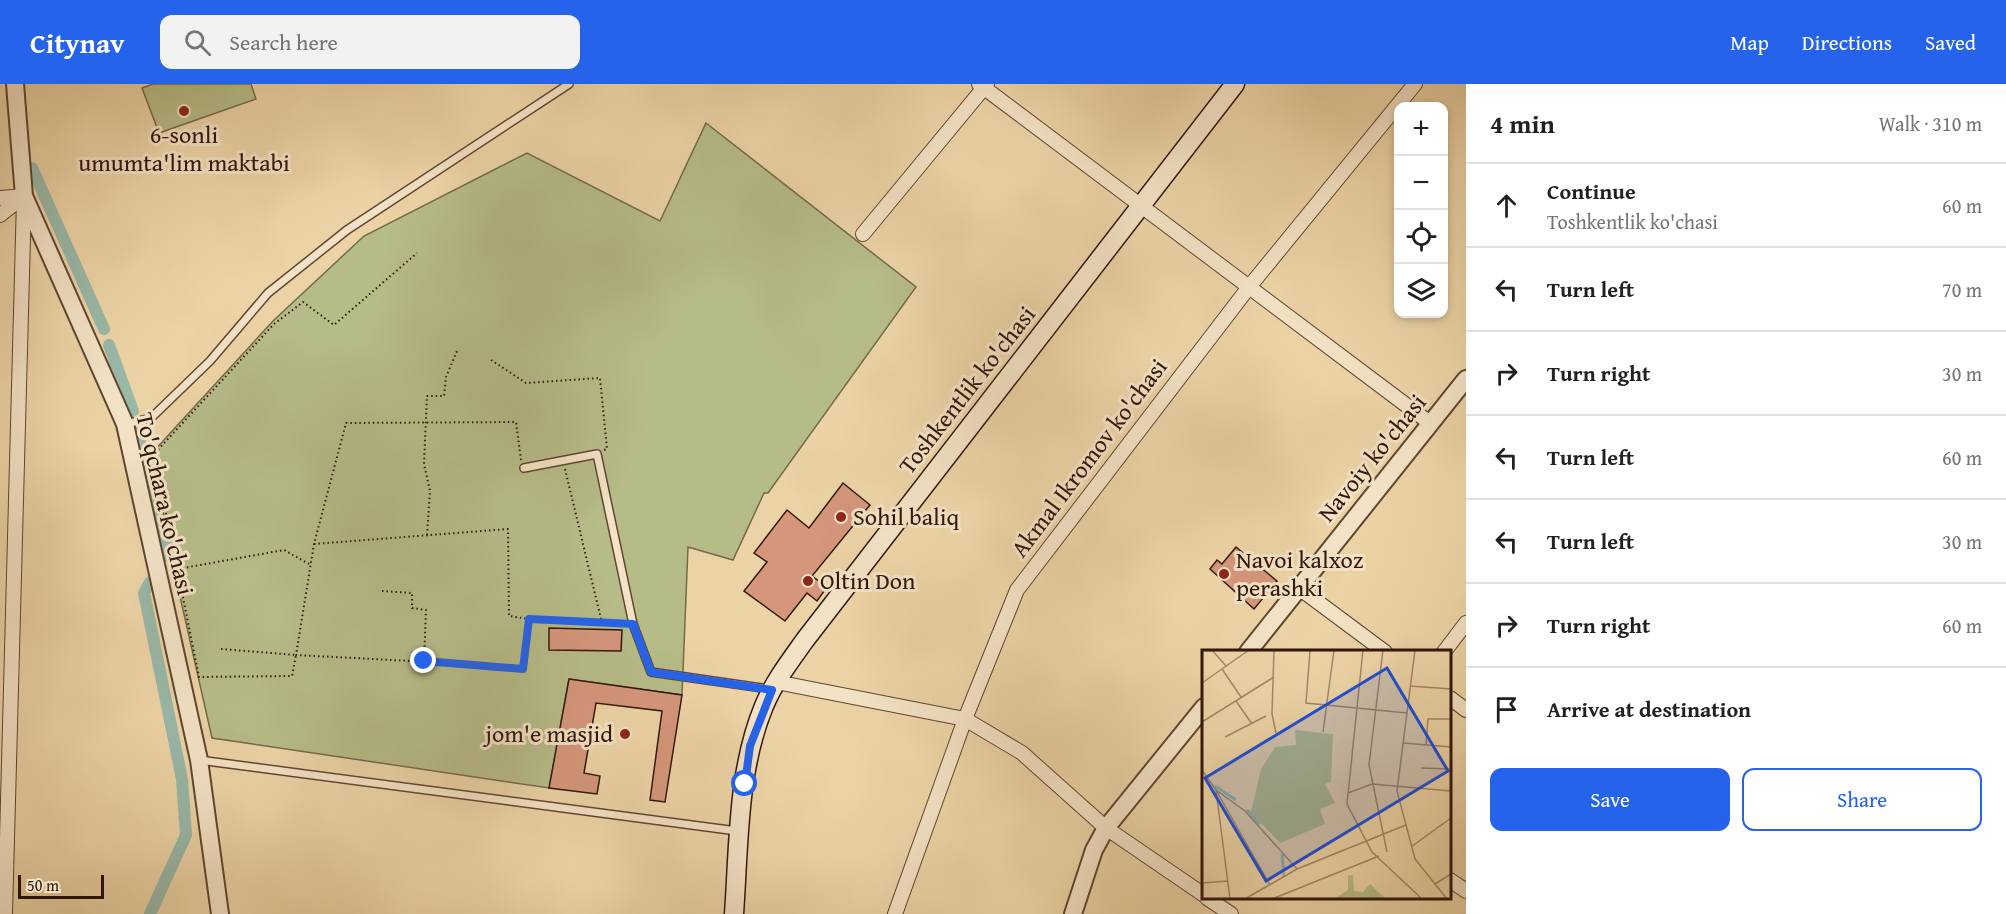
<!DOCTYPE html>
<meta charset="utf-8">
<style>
:root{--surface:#fff;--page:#f2f2f2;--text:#202124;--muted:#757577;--line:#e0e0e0;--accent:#2563eb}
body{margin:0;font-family:"Gentium Book Plus",serif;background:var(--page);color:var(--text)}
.controls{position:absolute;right:18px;top:18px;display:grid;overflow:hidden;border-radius:12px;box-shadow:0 3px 9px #0003}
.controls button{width:54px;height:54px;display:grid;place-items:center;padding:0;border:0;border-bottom:2px solid var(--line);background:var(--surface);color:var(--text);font:30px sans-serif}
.scale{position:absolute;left:18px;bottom:15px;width:86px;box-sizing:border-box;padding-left:6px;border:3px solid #31170a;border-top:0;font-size:16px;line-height:21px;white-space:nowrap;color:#31170a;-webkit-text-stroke:4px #f3e2c5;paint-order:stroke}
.stop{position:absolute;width:18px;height:18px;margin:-14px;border:4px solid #2563eb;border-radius:50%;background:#fff}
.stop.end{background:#2563eb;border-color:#fff;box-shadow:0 2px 6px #0008}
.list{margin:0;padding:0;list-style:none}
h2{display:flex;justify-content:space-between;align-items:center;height:78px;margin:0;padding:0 24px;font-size:26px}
h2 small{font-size:20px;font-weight:400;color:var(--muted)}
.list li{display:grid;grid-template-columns:39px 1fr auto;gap:18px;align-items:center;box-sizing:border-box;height:84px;padding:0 24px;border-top:2px solid var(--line)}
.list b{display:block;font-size:22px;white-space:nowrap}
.list p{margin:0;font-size:20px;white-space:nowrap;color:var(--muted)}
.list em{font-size:20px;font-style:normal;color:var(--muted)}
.actions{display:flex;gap:12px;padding:18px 24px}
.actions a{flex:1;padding:14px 0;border:2px solid var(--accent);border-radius:12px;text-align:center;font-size:21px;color:var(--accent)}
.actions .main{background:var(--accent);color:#fff}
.icon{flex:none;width:33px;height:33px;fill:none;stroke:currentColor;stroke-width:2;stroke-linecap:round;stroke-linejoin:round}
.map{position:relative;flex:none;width:1466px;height:830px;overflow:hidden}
header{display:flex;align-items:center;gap:36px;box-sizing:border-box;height:84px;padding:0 30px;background:var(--accent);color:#fff}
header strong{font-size:28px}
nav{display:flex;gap:33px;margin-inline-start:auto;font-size:21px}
.search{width:420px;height:54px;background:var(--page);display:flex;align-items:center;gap:15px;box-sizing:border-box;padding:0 21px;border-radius:12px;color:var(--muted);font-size:22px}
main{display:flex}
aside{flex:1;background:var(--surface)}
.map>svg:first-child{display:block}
.green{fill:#b6bc88;stroke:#746a49;stroke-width:1.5}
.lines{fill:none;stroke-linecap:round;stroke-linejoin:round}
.canal{stroke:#99b8a8;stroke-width:12}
.building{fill:#d5967b;stroke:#31170a;stroke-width:1.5}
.service-casing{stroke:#604631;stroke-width:10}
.minor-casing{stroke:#604631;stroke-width:16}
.tertiary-casing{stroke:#604631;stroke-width:20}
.secondary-casing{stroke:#31170a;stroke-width:21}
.path{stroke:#31170a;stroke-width:2;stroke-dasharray:1.5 3;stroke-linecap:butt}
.service{stroke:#f3e2c5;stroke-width:7}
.minor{stroke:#f3e2c5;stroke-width:14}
.tertiary{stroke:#f3e2c5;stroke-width:16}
.secondary{stroke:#f3e2c5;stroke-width:18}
.route{stroke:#2563eb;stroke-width:8}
.poi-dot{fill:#8f2418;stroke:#f3e2c5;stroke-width:2}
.labels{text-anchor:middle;stroke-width:6;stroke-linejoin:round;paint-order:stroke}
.poi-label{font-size:24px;fill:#31170a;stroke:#f3e2c5;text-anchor:start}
.street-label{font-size:24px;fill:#31170a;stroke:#f3e2c5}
.inset-river{fill:none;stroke:#99b8a8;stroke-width:3}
.inset-road{fill:none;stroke:#a18868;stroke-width:1.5}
.view{fill:#1d4ed8;fill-opacity:0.15;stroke:#1d4ed8;stroke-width:3}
.inset-edge{fill:none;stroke:#31170a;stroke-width:3}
</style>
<header>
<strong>Citynav</strong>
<div class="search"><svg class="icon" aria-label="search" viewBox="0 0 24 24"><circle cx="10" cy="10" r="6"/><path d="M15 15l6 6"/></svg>Search here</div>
<nav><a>Map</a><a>Directions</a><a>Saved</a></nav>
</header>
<main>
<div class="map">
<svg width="1466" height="830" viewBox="0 0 1466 830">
<rect width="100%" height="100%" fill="#ecd3a6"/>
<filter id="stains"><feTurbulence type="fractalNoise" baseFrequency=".00333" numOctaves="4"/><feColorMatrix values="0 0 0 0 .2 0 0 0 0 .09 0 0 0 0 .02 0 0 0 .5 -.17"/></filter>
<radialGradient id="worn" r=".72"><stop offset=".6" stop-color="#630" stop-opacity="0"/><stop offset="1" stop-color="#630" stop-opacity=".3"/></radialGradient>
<!-- green -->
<g class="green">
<path d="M 153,0 L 251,0 L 256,15 L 159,49 L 142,4 Z"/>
<path d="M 706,39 L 916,203 L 768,409 L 764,409 L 733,476 L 688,463 L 682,611 L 569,595 L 549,704 L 212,654 L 174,486 L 152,369 L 273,237 L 364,152 L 527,69 L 660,137 Z"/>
</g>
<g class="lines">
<!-- canal -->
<g class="canal">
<path d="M 32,84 L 104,245"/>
<path d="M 109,261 L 133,327"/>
<path d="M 137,346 L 166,469 L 163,473"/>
<path d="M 150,830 L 186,751 L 182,695 L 144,509 L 150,498"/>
</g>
</g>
<!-- building -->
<g class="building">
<path d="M 843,399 L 870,421 L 812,492 L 827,503 L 817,517 L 807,509 L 785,537 L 744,507 L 767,478 L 754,469 L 787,426 L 809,444 Z"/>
<path d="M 1236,463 L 1277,497 L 1254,525 L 1210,485 L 1217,476 L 1222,480 Z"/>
<path d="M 549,544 L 622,546 L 621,567 L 549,566 Z"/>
<path d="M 569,595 L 682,611 L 665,718 L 650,716 L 662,627 L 596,619 L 584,689 L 600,692 L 597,710 L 549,704 Z"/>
</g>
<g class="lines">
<!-- service casing -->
<g class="service-casing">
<g id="service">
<path d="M 126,340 L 151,334 L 210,277 L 268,209 L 347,146 L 569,0"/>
<path d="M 524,384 L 597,370 L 633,540 L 651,588 L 769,605"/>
<path d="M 199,676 L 737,747"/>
</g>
</g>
<!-- minor casing -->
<g class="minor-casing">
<g id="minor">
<path d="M 979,0 L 1430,339"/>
<path d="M 0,114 L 24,112"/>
<path d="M 0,131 L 24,112"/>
<path d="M 863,150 L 987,0"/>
<path d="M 1299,504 L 1385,568"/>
<path d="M 1444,568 L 1466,539"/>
<path d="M 776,598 L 965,635 L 1022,669 L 1106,744 L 1204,811"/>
<path d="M 1450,614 L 1466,626"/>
<path d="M 1450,796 L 1466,807"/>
<path d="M 1207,814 L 1231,830"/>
<path d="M 5,830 L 24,115"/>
<path d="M 895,830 L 965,635 L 1017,506 L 1249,203 L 1415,0"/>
</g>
</g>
<!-- tertiary casing -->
<g class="tertiary-casing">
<g id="tertiary">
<path d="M 15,0 L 24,112 L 125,340 L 199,676 L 220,830"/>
<path d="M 1248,568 L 1466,295"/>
<path d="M 1073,830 L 1094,766 L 1106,744 L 1204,623"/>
</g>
</g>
<!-- secondary casing -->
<g class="secondary-casing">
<path id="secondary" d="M 734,830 C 739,761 737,687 764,622 C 774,598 790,577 805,556 L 1235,0"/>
</g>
<!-- path -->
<g class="path">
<path d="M 491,276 L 526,299 L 600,294 L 607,365 L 604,366"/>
<path d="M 521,376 L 516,338 L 346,339 L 314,460 L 296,571 L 488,581 L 523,585 L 529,535 L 625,540"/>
<path d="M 565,385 L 602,539"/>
<path d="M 427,451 L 430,407 L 424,380 L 427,312 L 444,312 L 446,293 L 457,267"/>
<path d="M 314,460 L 508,445 L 509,532 L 529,535"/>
<path d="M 178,485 L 284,466 L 311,481"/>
<path d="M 382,507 L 412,509 L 412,524 L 426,526 L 424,577"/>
<path d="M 221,565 L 296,571 L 292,592 L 199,593 L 154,370 L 274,240 L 303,218 L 334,241 L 417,169"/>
</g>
<!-- service -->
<use href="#service" class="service"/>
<!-- minor -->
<use href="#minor" class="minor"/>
<!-- tertiary -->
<use href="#tertiary" class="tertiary"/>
<!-- secondary -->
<use href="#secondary" class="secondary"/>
</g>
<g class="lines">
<!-- route -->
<path class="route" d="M 424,577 L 523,585 L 529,535 L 633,540 L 651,588 L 772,606 L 750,662 L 745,700"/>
</g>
<!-- markers -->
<g class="poi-dot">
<circle cx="184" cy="27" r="6"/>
<circle cx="841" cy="433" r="6"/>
<circle cx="1224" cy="490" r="6"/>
<circle cx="808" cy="497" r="6"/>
<circle cx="625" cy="650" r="6"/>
</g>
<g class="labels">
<!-- poi labels -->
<g class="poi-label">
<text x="184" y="59" text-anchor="middle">6-sonli<tspan x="184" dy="28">umumta'lim maktabi</tspan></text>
<text x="853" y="441">Sohil baliq</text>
<text x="1236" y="484">Navoi kalxoz<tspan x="1236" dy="28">perashki</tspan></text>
<text x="820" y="505">Oltin Don</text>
<text x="613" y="658" text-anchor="end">jom'e masjid</text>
</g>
<!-- street labels -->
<g class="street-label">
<text transform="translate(967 306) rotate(-52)" y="8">Toshkentlik ko'chasi</text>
<text transform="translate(1089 374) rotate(-53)" y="8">Akmal Ikromov ko'chasi</text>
<text transform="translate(1372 374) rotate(-51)" y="8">Navoiy ko'chasi</text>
<text transform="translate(165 420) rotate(77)" y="8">To'qchara ko'chasi</text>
</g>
</g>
<!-- overview -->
<g transform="translate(1202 566)">
<rect width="249" height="249" fill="#ecd3a6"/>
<path d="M 93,80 L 131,84 L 129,132 L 123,134 L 133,153 L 118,159 L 123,174 L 78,193 L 49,162 L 59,119 L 73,97 L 94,95 ZM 146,225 L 151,225 L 152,241 L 161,242 L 168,234 L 184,249 L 132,249 L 146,240 Z" fill="#b6bc88"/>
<path class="inset-river" d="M 13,136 L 34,150M 45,160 L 58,174M 80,204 L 82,226"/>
<path class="inset-road" d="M 10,0 L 24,16M 72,0 L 70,64 L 74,83M 108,0 L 104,53 L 205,63M 161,0 L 145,154 L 170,202 L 220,249M 181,0 L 167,115 L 185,202M 213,0 L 195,141 L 213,209 L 245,249M 20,19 L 39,47M 0,33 L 47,0M 209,36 L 249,39M 34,51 L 50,74M 0,72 L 72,27M 121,82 L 132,0M 23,87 L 64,66M 201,93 L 249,97M 224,95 L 226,69 L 249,69M 219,118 L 249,119M 0,120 L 14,140 L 43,161 L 95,219M 14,140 L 28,249M 15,142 L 68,235M 146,143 L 170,134 L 249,141M 209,197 L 249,168M 0,233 L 25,231M 233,234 L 249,224M 43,249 L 95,219 L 204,175M 70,249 L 177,206"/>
<path class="view" d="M 185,18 L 246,121 L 64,231 L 3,128 Z"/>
<rect width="249" height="249" class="inset-edge"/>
</g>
<rect width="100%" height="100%" filter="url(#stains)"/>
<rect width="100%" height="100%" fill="url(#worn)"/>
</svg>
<div class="controls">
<button>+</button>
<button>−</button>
<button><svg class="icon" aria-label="locate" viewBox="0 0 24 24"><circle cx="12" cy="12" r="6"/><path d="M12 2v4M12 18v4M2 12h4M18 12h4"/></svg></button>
<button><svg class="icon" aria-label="layers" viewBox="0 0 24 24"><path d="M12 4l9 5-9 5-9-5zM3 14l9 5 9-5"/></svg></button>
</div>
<div class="scale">50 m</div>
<div class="stop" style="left:745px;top:700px"></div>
<div class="stop end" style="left:424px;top:577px"></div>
</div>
<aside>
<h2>4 min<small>Walk · 310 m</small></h2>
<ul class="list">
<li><svg class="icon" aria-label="ahead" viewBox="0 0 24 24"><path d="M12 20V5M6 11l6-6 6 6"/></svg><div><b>Continue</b><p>Toshkentlik ko'chasi</p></div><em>60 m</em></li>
<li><svg class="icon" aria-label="left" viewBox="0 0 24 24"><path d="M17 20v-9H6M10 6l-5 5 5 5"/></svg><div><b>Turn left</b></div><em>70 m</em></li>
<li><svg class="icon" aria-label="right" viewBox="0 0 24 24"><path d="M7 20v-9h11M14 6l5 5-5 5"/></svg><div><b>Turn right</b></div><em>30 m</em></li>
<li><svg class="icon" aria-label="left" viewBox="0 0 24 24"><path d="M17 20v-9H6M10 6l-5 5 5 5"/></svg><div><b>Turn left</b></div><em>60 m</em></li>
<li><svg class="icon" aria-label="left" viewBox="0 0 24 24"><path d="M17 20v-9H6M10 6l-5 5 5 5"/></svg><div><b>Turn left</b></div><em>30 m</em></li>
<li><svg class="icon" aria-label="right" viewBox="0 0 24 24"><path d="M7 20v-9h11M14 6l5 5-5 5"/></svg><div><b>Turn right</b></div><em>60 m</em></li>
<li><svg class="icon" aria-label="arrive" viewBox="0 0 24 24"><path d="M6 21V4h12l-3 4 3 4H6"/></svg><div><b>Arrive at destination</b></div></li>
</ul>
<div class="actions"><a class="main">Save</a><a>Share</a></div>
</aside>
</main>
